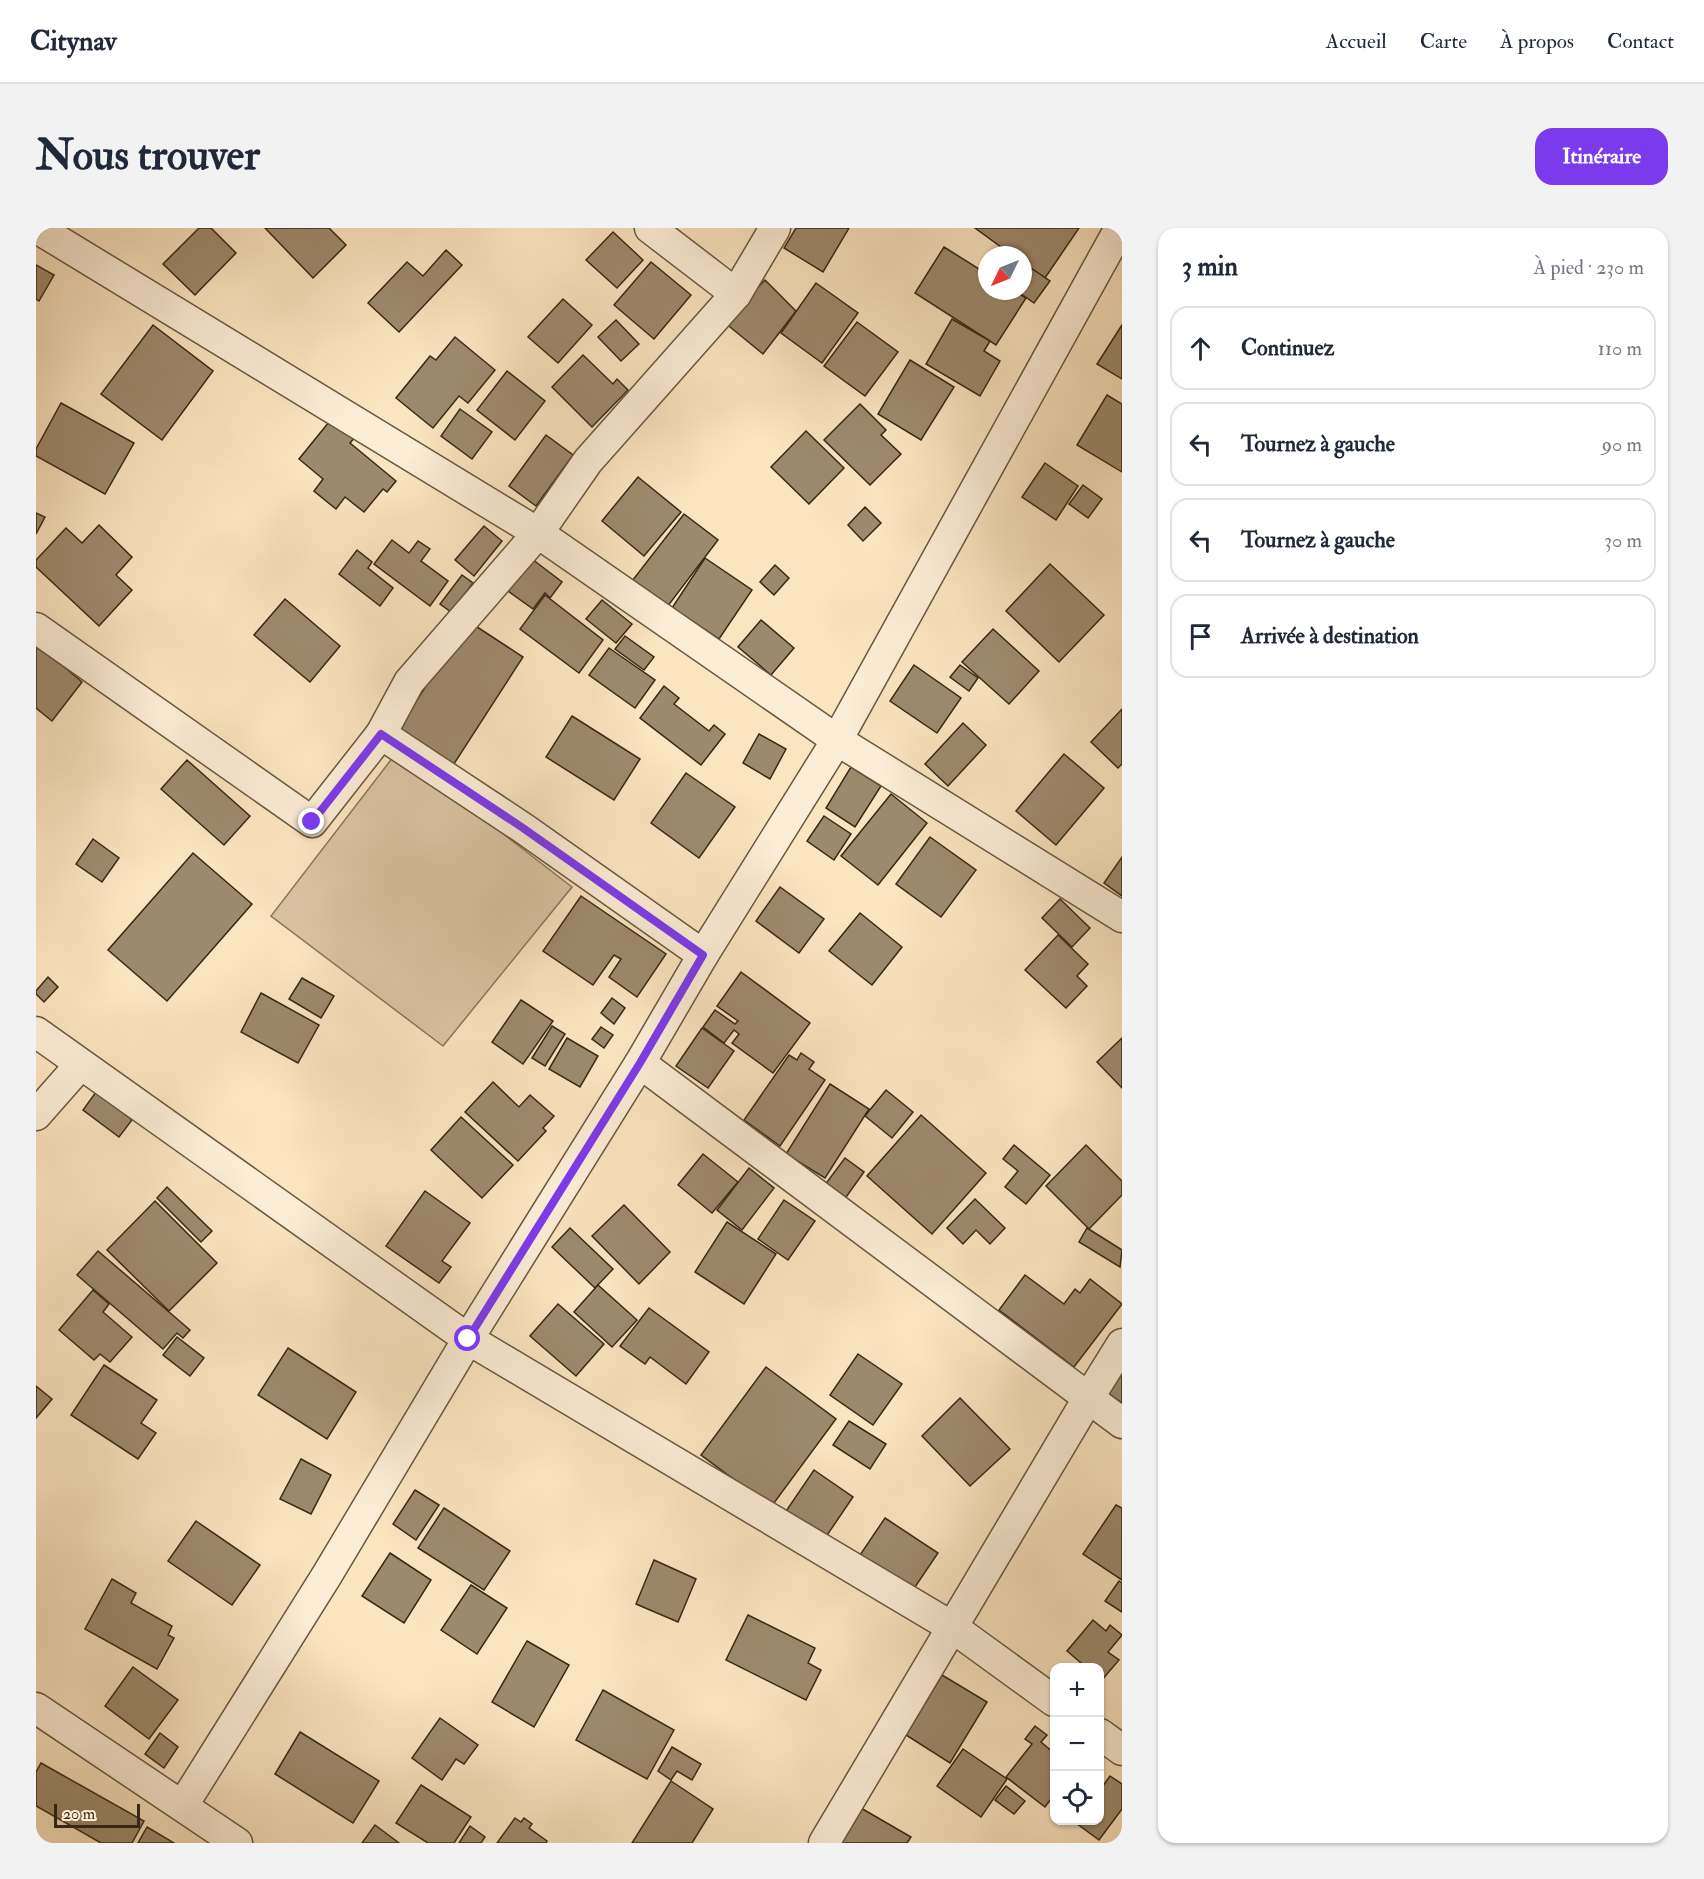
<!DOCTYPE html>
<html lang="fr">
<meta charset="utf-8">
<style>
:root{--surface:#fff;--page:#f2f2f3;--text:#1f2937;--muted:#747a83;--line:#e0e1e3;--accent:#7c3aed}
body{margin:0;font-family:"IM FELL Double Pica",serif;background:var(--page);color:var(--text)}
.controls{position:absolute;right:18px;bottom:18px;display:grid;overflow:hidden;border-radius:12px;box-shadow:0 2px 4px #0004}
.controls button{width:54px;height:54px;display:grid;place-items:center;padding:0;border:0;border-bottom:2px solid var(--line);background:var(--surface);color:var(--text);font:30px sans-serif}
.compass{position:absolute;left:942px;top:18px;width:54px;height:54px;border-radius:50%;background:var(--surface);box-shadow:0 2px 4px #0004;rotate:227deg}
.scale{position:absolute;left:18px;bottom:15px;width:86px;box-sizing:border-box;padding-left:6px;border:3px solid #382813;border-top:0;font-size:16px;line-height:21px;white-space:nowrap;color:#382813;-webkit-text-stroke:4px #fcedd6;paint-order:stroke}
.stop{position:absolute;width:18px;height:18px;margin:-14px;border:4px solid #7c3aed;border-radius:50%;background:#fff}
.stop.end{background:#7c3aed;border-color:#fff;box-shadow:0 2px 6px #0008}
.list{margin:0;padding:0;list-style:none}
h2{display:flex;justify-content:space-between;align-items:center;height:78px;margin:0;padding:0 24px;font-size:26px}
h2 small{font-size:20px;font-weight:400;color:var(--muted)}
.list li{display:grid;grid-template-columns:39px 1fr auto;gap:18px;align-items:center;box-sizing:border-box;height:84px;margin:0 12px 12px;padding:0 12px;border:2px solid var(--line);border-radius:18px}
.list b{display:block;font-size:22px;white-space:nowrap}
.list em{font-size:20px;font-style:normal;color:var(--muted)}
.icon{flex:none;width:33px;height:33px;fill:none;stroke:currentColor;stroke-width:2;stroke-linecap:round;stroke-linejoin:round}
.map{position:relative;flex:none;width:1086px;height:1615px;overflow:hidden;border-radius:18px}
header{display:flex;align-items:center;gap:36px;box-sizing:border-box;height:84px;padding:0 30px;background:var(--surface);border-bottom:2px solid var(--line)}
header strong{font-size:28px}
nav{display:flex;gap:33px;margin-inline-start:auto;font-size:21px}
.intro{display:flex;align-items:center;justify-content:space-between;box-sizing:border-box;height:144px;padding:0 36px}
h1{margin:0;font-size:42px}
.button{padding:15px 27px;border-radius:18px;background:var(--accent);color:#fff;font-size:21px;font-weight:700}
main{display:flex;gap:36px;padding:0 36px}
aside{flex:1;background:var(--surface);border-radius:18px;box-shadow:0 2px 4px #0004}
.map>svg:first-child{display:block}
.green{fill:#dac4a3;stroke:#89765b;stroke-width:1.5}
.building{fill:#9d8a6d;stroke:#382813;stroke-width:1.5}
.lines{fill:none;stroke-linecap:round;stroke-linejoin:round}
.minor-casing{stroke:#69573e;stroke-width:33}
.minor{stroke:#fcedd6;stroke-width:30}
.route{stroke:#7c3aed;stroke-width:8}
</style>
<header>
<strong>Citynav</strong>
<nav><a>Accueil</a><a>Carte</a><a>À propos</a><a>Contact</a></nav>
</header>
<div class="intro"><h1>Nous trouver</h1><a class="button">Itinéraire</a></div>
<main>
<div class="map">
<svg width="1086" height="1615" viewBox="0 0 1086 1615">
<rect width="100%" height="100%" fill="#fbe4c0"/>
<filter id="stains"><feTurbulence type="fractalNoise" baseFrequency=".00333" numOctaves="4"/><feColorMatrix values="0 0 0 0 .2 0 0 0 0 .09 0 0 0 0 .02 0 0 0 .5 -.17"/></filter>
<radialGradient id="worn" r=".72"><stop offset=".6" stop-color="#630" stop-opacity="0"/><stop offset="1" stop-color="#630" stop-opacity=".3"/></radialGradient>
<!-- green -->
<path class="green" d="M 361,524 L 536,659 L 407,818 L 235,688 Z"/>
<!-- building -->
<g class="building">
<path d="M 163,0 L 175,0 L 200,25 L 159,67 L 127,36 Z"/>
<path d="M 229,0 L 293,0 L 310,17 L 277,50 Z"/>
<path d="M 760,0 L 813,0 L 787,44 L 748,20 Z"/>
<path d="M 939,0 L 1043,0 L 1009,50 L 987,35 L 987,27 L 976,27 Z"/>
<path d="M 577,4 L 607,32 L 581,60 L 550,32 Z"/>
<path d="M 908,19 L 951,46 L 951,63 L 978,63 L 990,70 L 960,117 L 879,65 Z"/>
<path d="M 410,22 L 426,37 L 363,104 L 332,75 L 371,34 L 387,48 Z"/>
<path d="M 615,34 L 655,67 L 618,111 L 578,77 Z"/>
<path d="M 0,37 L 18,47 L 3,73 L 0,71 Z"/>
<path d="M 992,38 L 1014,53 L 998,75 L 981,63 L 987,63 L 987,46 Z"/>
<path d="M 729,52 L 760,83 L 727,126 L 688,94 Z"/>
<path d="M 780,55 L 822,85 L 786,135 L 745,105 Z"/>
<path d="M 527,71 L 556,97 L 522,135 L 492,109 Z"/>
<path d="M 916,91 L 954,113 L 948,123 L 964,133 L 944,168 L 890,136 Z"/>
<path d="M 580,92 L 603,116 L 585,133 L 562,109 Z"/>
<path d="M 821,94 L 862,124 L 829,168 L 788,138 Z"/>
<path d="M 117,97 L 177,143 L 126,212 L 65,166 Z"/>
<path d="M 1086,97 L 1086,151 L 1061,136 Z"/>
<path d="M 419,109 L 459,142 L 432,175 L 423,168 L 397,200 L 360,170 L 394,128 L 400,132 Z"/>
<path d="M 547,127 L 577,156 L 581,151 L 592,162 L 556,199 L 516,159 Z"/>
<path d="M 874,132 L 918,159 L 885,212 L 842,186 Z"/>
<path d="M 471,143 L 509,173 L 479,212 L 441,182 Z"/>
<path d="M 1071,167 L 1086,176 L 1086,244 L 1041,217 Z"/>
<path d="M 25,175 L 98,215 L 69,266 L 0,228 L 0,221 Z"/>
<path d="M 824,176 L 850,202 L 845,207 L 865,226 L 834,257 L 788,212 Z"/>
<path d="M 424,181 L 456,204 L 436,231 L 405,208 Z"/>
<path d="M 297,189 L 320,208 L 314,215 L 360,253 L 351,264 L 347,261 L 328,284 L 309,269 L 300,281 L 278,263 L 287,251 L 263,231 Z"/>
<path d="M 770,203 L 808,240 L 773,276 L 735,239 Z"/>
<path d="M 510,207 L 537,227 L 500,278 L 473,258 Z"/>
<path d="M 1009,235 L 1042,258 L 1020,292 L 986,269 Z"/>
<path d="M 602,249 L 645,284 L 608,328 L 566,293 Z"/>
<path d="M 1047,257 L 1066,271 L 1052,290 L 1033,276 Z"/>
<path d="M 829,279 L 845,295 L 827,313 L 812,297 Z"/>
<path d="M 0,285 L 9,289 L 0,306 Z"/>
<path d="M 648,286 L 682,312 L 631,379 L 596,353 Z"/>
<path d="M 63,297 L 96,329 L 80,347 L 96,362 L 63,398 L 0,339 L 0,332 L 30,300 L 46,315 Z"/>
<path d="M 448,298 L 466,313 L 438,348 L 419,332 Z"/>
<path d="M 356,312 L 373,325 L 382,313 L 394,321 L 385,333 L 412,353 L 394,378 L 338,336 Z"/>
<path d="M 321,322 L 336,334 L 332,340 L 357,360 L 344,378 L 303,346 Z"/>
<path d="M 669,330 L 716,362 L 683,411 L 636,380 Z"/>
<path d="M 496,331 L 526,354 L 514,370 L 509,365 L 497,381 L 472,363 Z"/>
<path d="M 1014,336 L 1068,387 L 1023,434 L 970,383 Z"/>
<path d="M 739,337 L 753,350 L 738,367 L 724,354 Z"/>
<path d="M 426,347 L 437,355 L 415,384 L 404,376 Z"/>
<path d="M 509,367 L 567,412 L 543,445 L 484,401 Z"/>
<path d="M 249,371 L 304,418 L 274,454 L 218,407 Z"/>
<path d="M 566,372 L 596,396 L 580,415 L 550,391 Z"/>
<path d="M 725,392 L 758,420 L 735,447 L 702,419 Z"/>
<path d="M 432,393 L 487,429 L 414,542 L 359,506 Z"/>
<path d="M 957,401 L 1003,443 L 973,476 L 926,434 Z"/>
<path d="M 589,408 L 618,429 L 608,442 L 579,421 Z"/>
<path d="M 0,415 L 46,454 L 16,493 L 0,480 Z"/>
<path d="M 573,420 L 619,452 L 599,480 L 553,447 Z"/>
<path d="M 878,437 L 925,470 L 901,505 L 854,473 Z"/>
<path d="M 924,437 L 942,450 L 933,463 L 914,449 Z"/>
<path d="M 628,458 L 643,470 L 638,476 L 673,503 L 678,497 L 689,506 L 665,537 L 604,490 Z"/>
<path d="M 1086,481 L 1086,536 L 1082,540 L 1055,514 Z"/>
<path d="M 536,488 L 604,531 L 578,572 L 510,529 Z"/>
<path d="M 927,495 L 950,517 L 912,558 L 889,536 Z"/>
<path d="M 723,506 L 750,521 L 734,551 L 707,535 Z"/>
<path d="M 1028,526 L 1068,560 L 1020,617 L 980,583 Z"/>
<path d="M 151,532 L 214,588 L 188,617 L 125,561 Z"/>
<path d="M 815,539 L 845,558 L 819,599 L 790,580 Z"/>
<path d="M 650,545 L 699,579 L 663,630 L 615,595 Z"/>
<path d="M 855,566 L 891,595 L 842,657 L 805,628 Z"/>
<path d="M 788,588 L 815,606 L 798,632 L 771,613 Z"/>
<path d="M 894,609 L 940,642 L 905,689 L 860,656 Z"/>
<path d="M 57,611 L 83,630 L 66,654 L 40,636 Z"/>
<path d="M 157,625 L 216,676 L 131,773 L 72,722 Z"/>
<path d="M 1086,629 L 1086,668 L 1068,655 Z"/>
<path d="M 744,659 L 788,691 L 763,725 L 720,693 Z"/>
<path d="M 545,668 L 630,726 L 601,769 L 573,749 L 585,731 L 578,727 L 557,757 L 507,723 Z"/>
<path d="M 1024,671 L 1054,700 L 1036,719 L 1006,690 Z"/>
<path d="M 824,685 L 866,719 L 836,757 L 793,723 Z"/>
<path d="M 1022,707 L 1052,736 L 1041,748 L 1051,758 L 1030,780 L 989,742 Z"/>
<path d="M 705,744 L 774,795 L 737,845 L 696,815 L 703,806 L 698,802 L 688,815 L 667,799 L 679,782 L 699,796 L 702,793 L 681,778 Z"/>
<path d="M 12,749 L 22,759 L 8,774 L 0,766 L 0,763 Z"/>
<path d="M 266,750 L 298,768 L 285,790 L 253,771 Z"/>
<path d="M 225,765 L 283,797 L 262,835 L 205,804 Z"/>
<path d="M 576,770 L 589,780 L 578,796 L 565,785 Z"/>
<path d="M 485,772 L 517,793 L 487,836 L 456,814 Z"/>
<path d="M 516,798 L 529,806 L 509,838 L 496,830 Z"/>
<path d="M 565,799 L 577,807 L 568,820 L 556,811 Z"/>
<path d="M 666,800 L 698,823 L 672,860 L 640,838 Z"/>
<path d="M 531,810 L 562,828 L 544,859 L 513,841 Z"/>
<path d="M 1086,810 L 1086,860 L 1061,834 Z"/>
<path d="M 765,825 L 778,834 L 773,841 L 789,852 L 744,918 L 708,892 L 753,827 L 761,832 Z"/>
<path d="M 457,854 L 483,879 L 494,867 L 518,888 L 507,900 L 510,903 L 482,933 L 429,884 Z"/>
<path d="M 794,856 L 833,881 L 789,950 L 750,926 Z"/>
<path d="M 850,862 L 877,884 L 856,910 L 829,888 Z"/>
<path d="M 60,864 L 96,892 L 83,909 L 47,882 Z"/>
<path d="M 885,887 L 950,945 L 896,1006 L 831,948 Z"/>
<path d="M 425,889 L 477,937 L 446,970 L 395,922 Z"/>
<path d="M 978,917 L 1014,947 L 990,976 L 969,959 L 982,943 L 967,931 Z"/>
<path d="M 1050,917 L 1086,953 L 1086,967 L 1053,1001 L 1010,958 Z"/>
<path d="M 667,926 L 702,954 L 676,985 L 642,957 Z"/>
<path d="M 809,930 L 828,944 L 808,972 L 788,958 Z"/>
<path d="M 713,940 L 738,960 L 706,1002 L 681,982 Z"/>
<path d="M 131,959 L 176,1003 L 165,1014 L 121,970 Z"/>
<path d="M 389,963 L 434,995 L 406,1033 L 415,1039 L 403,1055 L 350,1018 Z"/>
<path d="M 939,971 L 969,1000 L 954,1016 L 940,1002 L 927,1016 L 911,1000 Z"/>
<path d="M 748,972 L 779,993 L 752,1032 L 722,1011 Z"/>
<path d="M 119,973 L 181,1035 L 133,1083 L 71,1022 Z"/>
<path d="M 588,977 L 634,1024 L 603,1056 L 556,1008 Z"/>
<path d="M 691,994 L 740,1026 L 708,1076 L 659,1044 Z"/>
<path d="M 534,1000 L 577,1041 L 559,1060 L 516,1019 Z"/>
<path d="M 1051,1000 L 1086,1022 L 1084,1039 L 1043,1014 Z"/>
<path d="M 62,1023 L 154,1102 L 147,1110 L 141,1105 L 127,1121 L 41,1047 Z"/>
<path d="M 989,1047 L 1028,1076 L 1039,1061 L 1044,1065 L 1054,1051 L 1086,1076 L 1038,1139 L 963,1082 Z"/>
<path d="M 562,1057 L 601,1092 L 576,1119 L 538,1084 Z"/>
<path d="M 57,1062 L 73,1076 L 67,1084 L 96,1109 L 74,1134 L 64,1126 L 58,1132 L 23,1102 Z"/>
<path d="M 522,1076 L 568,1116 L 540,1148 L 494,1108 Z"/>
<path d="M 613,1080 L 673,1124 L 650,1156 L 614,1129 L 609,1136 L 584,1118 Z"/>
<path d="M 141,1109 L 168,1130 L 154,1148 L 127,1127 Z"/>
<path d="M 252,1120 L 320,1164 L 291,1211 L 222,1167 Z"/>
<path d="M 1086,1122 L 1086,1175 L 1061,1158 Z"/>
<path d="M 822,1126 L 866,1156 L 837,1197 L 794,1167 Z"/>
<path d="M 68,1137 L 121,1172 L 105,1195 L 120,1205 L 102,1231 L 35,1187 Z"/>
<path d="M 730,1139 L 800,1191 L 735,1279 L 665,1227 Z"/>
<path d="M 0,1158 L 16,1171 L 0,1190 Z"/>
<path d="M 924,1170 L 974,1221 L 934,1258 L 886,1208 Z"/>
<path d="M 813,1193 L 850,1216 L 834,1241 L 797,1217 Z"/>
<path d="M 265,1231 L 295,1247 L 275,1286 L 244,1271 Z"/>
<path d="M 778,1242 L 817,1269 L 785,1316 L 746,1289 Z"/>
<path d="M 379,1262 L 403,1277 L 380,1312 L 357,1296 Z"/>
<path d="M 1080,1277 L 1086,1280 L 1086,1352 L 1047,1326 Z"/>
<path d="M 408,1280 L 474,1323 L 448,1362 L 382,1320 Z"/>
<path d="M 849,1290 L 902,1325 L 875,1365 L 822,1330 Z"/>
<path d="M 160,1293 L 224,1337 L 196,1377 L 132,1333 Z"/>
<path d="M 354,1325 L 395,1352 L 368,1395 L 326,1368 Z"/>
<path d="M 618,1332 L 660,1351 L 642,1394 L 600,1376 Z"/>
<path d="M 76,1351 L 100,1365 L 95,1375 L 136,1398 L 132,1407 L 138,1410 L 121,1441 L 49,1401 Z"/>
<path d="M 1083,1353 L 1086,1355 L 1086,1384 L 1069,1373 Z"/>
<path d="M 435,1357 L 471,1380 L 441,1426 L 405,1402 Z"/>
<path d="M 712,1387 L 779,1420 L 772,1435 L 785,1442 L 770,1472 L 690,1432 Z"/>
<path d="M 1057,1392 L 1070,1403 L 1074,1397 L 1086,1407 L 1072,1424 L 1083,1432 L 1066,1452 L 1064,1450 L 1064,1440 L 1051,1440 L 1031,1423 Z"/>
<path d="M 491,1413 L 533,1437 L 498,1499 L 456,1474 Z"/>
<path d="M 97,1439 L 142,1472 L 113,1511 L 69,1478 Z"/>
<path d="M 906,1447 L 951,1474 L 914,1535 L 870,1507 Z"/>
<path d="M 567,1462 L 638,1502 L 611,1551 L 540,1512 Z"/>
<path d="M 404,1490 L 442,1517 L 428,1536 L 420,1531 L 406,1552 L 376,1530 Z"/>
<path d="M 999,1498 L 1011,1507 L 1005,1514 L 1018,1525 L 1018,1567 L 1009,1579 L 970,1549 L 996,1516 L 989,1511 Z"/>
<path d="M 264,1504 L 343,1553 L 317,1595 L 239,1546 Z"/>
<path d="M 124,1505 L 142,1519 L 128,1540 L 109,1526 Z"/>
<path d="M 636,1519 L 665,1536 L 656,1552 L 641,1543 L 635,1552 L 622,1543 Z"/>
<path d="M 927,1521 L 971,1551 L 945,1589 L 901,1558 Z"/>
<path d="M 5,1535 L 108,1593 L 96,1615 L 65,1615 L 0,1578 L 0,1544 Z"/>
<path d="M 1074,1548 L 1086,1556 L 1086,1581 L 1063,1612 L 1040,1595 L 1042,1592 L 1064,1592 L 1064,1562 Z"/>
<path d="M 635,1553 L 677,1581 L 656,1615 L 596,1615 Z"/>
<path d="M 385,1557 L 435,1589 L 418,1615 L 392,1615 L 360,1595 Z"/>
<path d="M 970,1558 L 989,1573 L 978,1586 L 959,1572 Z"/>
<path d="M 818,1576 L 875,1609 L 871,1615 L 795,1615 Z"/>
<path d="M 479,1590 L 485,1594 L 488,1590 L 496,1596 L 493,1600 L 511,1613 L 510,1615 L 461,1615 Z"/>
<path d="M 339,1597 L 363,1615 L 326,1615 Z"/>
<path d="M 434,1598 L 449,1609 L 445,1615 L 423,1615 Z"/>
<path d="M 111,1599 L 138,1615 L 102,1615 Z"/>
</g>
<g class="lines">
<!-- minor casing -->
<g class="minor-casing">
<g id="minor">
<path d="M 1,0 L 502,305 L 801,512 L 1086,689"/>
<path d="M 614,0 L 700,66"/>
<path d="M 0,400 L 276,594 L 345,506"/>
<path d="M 667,727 L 487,600 L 345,506 L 373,454 L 502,305 L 552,233 L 700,66 L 739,0"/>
<path d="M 0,804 L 432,1111 L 916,1399 L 1018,1473"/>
<path d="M 604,835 L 1086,1195"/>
<path d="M 0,887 L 44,837"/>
<path d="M 0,1480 L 201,1615"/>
<path d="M 1064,1506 L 1086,1522"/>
<path d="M 147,1577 L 291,1347 L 432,1111 L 604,835 L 667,727 L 801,512 L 1084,0"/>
<path d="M 788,1615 L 1053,1169 L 1086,1116"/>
</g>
</g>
<!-- minor -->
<use href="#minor" class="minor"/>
</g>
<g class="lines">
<!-- route -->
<path class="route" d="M 276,594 L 345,506 L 487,600 L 667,727 L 604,835 L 432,1111"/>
</g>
<rect width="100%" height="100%" filter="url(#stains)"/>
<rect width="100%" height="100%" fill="url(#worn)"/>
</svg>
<div class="controls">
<button>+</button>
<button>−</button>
<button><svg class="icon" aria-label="locate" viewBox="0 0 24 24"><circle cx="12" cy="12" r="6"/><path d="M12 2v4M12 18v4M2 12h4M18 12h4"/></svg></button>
</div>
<svg class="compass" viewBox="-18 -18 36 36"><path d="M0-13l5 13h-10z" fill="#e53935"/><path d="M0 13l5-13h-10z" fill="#747a83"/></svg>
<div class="scale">20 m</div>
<div class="stop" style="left:432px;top:1111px"></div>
<div class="stop end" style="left:276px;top:594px"></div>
</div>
<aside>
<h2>3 min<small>À pied · 230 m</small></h2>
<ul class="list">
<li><svg class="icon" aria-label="ahead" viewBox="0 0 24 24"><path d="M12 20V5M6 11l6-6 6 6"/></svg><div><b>Continuez</b></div><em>110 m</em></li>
<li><svg class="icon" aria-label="left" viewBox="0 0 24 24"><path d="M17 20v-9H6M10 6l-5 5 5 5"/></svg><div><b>Tournez à gauche</b></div><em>90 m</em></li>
<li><svg class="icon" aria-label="left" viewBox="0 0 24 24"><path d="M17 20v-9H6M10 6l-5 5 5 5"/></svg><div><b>Tournez à gauche</b></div><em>30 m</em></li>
<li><svg class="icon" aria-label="arrive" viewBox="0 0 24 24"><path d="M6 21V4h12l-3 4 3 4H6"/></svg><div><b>Arrivée à destination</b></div></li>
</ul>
</aside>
</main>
